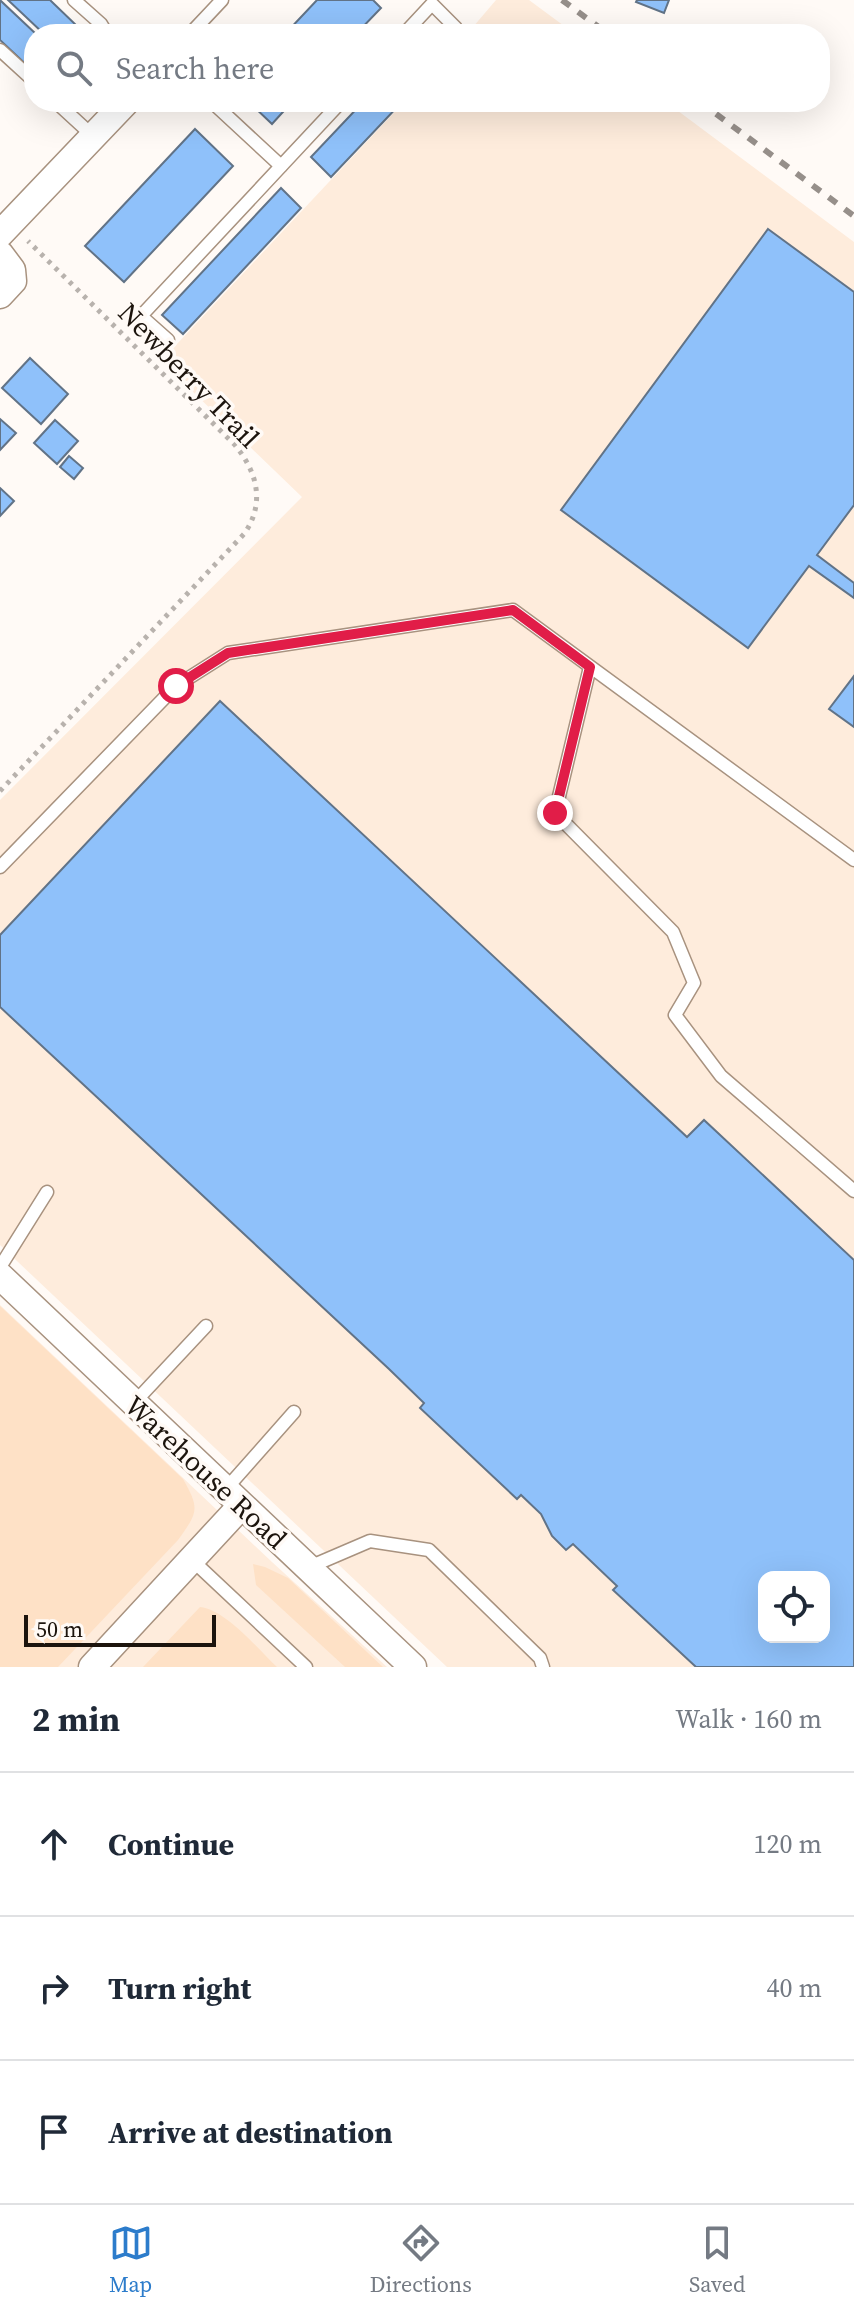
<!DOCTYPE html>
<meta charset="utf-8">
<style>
:root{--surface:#fff;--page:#f6f6f7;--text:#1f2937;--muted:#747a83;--line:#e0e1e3;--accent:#2c7ccb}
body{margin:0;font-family:"Source Serif 4",serif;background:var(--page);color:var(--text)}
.controls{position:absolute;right:24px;bottom:24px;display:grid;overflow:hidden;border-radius:16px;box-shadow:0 8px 32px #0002}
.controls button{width:72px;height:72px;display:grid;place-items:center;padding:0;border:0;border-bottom:2px solid var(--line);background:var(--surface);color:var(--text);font:40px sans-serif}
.scale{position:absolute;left:24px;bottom:20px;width:192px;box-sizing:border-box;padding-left:8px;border:4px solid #1c140d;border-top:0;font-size:22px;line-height:28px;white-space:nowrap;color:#1c140d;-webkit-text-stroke:6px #fffaf6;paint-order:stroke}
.stop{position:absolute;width:24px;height:24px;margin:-18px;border:6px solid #e11d48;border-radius:50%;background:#fff}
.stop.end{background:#e11d48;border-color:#fff;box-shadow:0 2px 8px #0008}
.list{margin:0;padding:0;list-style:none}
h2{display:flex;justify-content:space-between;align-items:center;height:104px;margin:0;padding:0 32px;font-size:34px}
h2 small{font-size:26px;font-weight:400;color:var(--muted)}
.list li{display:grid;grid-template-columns:52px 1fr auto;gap:24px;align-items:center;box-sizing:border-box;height:144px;padding:0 32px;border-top:2px solid var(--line)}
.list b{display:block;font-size:30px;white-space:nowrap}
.list em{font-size:26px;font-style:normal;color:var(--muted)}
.icon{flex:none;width:44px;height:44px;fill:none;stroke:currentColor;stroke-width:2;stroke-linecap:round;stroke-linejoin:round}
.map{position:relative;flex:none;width:854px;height:1667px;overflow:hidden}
.search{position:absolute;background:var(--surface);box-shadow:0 8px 32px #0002;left:24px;right:24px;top:24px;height:88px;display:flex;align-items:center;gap:20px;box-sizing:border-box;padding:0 28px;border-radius:32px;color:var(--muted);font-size:30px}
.sheet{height:536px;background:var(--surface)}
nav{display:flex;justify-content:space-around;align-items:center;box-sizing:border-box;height:112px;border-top:2px solid var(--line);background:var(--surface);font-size:22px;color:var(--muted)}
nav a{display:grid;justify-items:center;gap:4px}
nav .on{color:var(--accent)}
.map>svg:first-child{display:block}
.built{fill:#feecdc;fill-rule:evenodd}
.green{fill:#fee1c6}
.building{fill:#8fc1fa;stroke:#617387;stroke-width:2;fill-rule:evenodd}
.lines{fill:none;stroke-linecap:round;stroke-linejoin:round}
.lane-casing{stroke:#a8927f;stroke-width:15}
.street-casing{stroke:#a8927f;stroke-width:29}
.path{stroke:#b8b2ad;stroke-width:5;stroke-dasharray:4 6;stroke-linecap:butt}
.lane{stroke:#fff;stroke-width:12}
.street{stroke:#fff;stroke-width:26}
.rail{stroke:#968f8a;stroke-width:6;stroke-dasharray:10 10;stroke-linecap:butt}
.route{stroke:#e11d48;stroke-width:10}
.labels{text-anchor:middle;stroke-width:7;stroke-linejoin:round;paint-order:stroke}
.street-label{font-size:28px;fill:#1c140d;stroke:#fffaf6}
</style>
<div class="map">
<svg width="854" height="1667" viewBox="0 0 854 1667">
<rect width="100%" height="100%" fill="#fffaf6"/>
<!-- built -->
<g class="built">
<path d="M 496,0 L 529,0 L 575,34 L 467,34 Z"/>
<path d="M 404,102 L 666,102 L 854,242 L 854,1667 L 447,1667 L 0,1245 L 0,800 L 302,497 L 161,361 ZM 764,1577 L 824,1577 L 824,1637 L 764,1637 Z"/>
<path d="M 0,1305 L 272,1562 L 387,1667 L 0,1667 Z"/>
</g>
<!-- green -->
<g class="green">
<path d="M 0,1306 L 183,1479 C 200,1509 198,1512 178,1540 L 58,1667 L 0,1667 Z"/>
<path d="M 253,1564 L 265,1567 L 288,1578 L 383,1667 L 345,1667 L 256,1585 Z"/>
<path d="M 200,1607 C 226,1610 257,1648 277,1667 L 143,1667 Z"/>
</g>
<!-- building -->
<g class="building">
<path d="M 0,0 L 36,34 L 34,34 L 34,72 L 0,40 Z"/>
<path d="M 8,0 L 50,0 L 77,26 L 70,34 L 44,34 Z"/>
<path d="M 317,0 L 373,0 L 381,8 L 356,34 L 285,34 Z"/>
<path d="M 637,0 L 669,0 L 664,13 L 636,2 Z"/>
<path d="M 249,102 L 292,102 L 272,124 Z"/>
<path d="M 363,102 L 402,102 L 331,177 L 311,157 Z"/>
<path d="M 195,129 L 233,166 L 124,282 L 85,246 Z"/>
<path d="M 281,188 L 301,208 L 183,334 L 162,315 Z"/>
<path d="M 768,229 L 854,292 L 854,505 L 817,555 L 854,583 L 854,598 L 809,566 L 748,648 L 561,510 Z"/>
<path d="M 30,358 L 68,394 L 41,424 L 2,388 Z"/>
<path d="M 0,419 L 16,433 L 0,450 Z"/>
<path d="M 55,420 L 78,441 L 57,464 L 34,443 Z"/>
<path d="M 69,456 L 83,468 L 74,479 L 60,467 Z"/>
<path d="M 0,488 L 14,501 L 0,516 Z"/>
<path d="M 854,676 L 854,727 L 829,709 Z"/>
<path d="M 220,701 L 687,1137 L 704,1120 L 854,1260 L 854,1667 L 696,1667 L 613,1590 L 617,1586 L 573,1544 L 566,1550 L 552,1536 L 541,1514 L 521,1495 L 517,1499 L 420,1408 L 424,1403 L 389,1369 L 0,1007 L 0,935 ZM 764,1577 L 824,1577 L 824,1637 L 764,1637 Z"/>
</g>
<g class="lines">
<!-- lane casing -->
<g class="lane-casing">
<g id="lane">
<path d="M 74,0 L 101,24 L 107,34"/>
<path d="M 190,34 L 222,0"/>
<path d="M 404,34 L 432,4 L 456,28"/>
<path d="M 0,50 L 34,81"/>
<path d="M 56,102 L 93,136"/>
<path d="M 212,102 L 281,166"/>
<path d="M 168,340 L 141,316 L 341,102"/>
<path d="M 590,667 L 555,813 L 673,932 L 694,983 L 675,1015 L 721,1076 L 854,1191"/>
<path d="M 0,867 L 176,686 L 228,653 L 513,610 L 854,860"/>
<path d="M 0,1267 L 47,1192"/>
<path d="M 133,1404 L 206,1326"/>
<path d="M 225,1490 L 294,1412"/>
<path d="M 191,1559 L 306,1667"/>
<path d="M 307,1568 L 370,1541 L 429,1550 L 540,1658 L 543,1667"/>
</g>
</g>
<!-- street casing -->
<g class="street-casing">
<g id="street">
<path d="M 0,234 L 126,102"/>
<path d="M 0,254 L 12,270 L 13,281 L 0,295"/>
<path d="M 0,1276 L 413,1667"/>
<path d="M 92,1667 L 241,1506"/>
</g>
</g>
<!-- path -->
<path class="path" d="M 0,791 L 244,534 C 266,503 257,471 234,444 L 28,241"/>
<!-- lane -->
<use href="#lane" class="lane"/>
<!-- street -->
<use href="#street" class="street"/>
<!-- rail -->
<g class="rail">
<path d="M 562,0 L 608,34"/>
<path d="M 700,102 L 854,216"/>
</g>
</g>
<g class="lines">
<!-- route -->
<path class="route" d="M 176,686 L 228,653 L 513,610 L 590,667 L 555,813"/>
</g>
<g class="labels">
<!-- street labels -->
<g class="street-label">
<text transform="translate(189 375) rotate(46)" y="10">Newberry Trail</text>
<text transform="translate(206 1472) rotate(43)" y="10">Warehouse Road</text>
</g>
</g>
</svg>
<div class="controls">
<button><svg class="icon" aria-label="locate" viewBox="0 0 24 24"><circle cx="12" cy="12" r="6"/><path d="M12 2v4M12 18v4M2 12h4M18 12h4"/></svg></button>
</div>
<div class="scale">50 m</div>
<div class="stop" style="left:176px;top:686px"></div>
<div class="stop end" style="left:555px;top:813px"></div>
<div class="search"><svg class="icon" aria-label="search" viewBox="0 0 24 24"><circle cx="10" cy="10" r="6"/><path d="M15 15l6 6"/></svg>Search here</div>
</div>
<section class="sheet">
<h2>2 min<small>Walk · 160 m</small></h2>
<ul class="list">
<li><svg class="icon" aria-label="ahead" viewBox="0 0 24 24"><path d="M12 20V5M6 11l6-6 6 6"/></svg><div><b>Continue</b></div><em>120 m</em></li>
<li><svg class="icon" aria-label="right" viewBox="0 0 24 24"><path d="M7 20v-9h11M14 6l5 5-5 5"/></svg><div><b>Turn right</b></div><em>40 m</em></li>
<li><svg class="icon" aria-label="arrive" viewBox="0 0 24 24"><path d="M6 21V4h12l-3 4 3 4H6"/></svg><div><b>Arrive at destination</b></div></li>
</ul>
</section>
<nav>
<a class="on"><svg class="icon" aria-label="map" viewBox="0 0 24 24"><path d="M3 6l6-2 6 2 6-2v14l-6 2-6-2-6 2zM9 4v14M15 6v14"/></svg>Map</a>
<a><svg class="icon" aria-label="directions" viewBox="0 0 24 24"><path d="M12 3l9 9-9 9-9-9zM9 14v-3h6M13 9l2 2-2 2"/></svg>Directions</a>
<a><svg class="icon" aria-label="saved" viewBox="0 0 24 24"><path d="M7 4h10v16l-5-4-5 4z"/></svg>Saved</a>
</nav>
